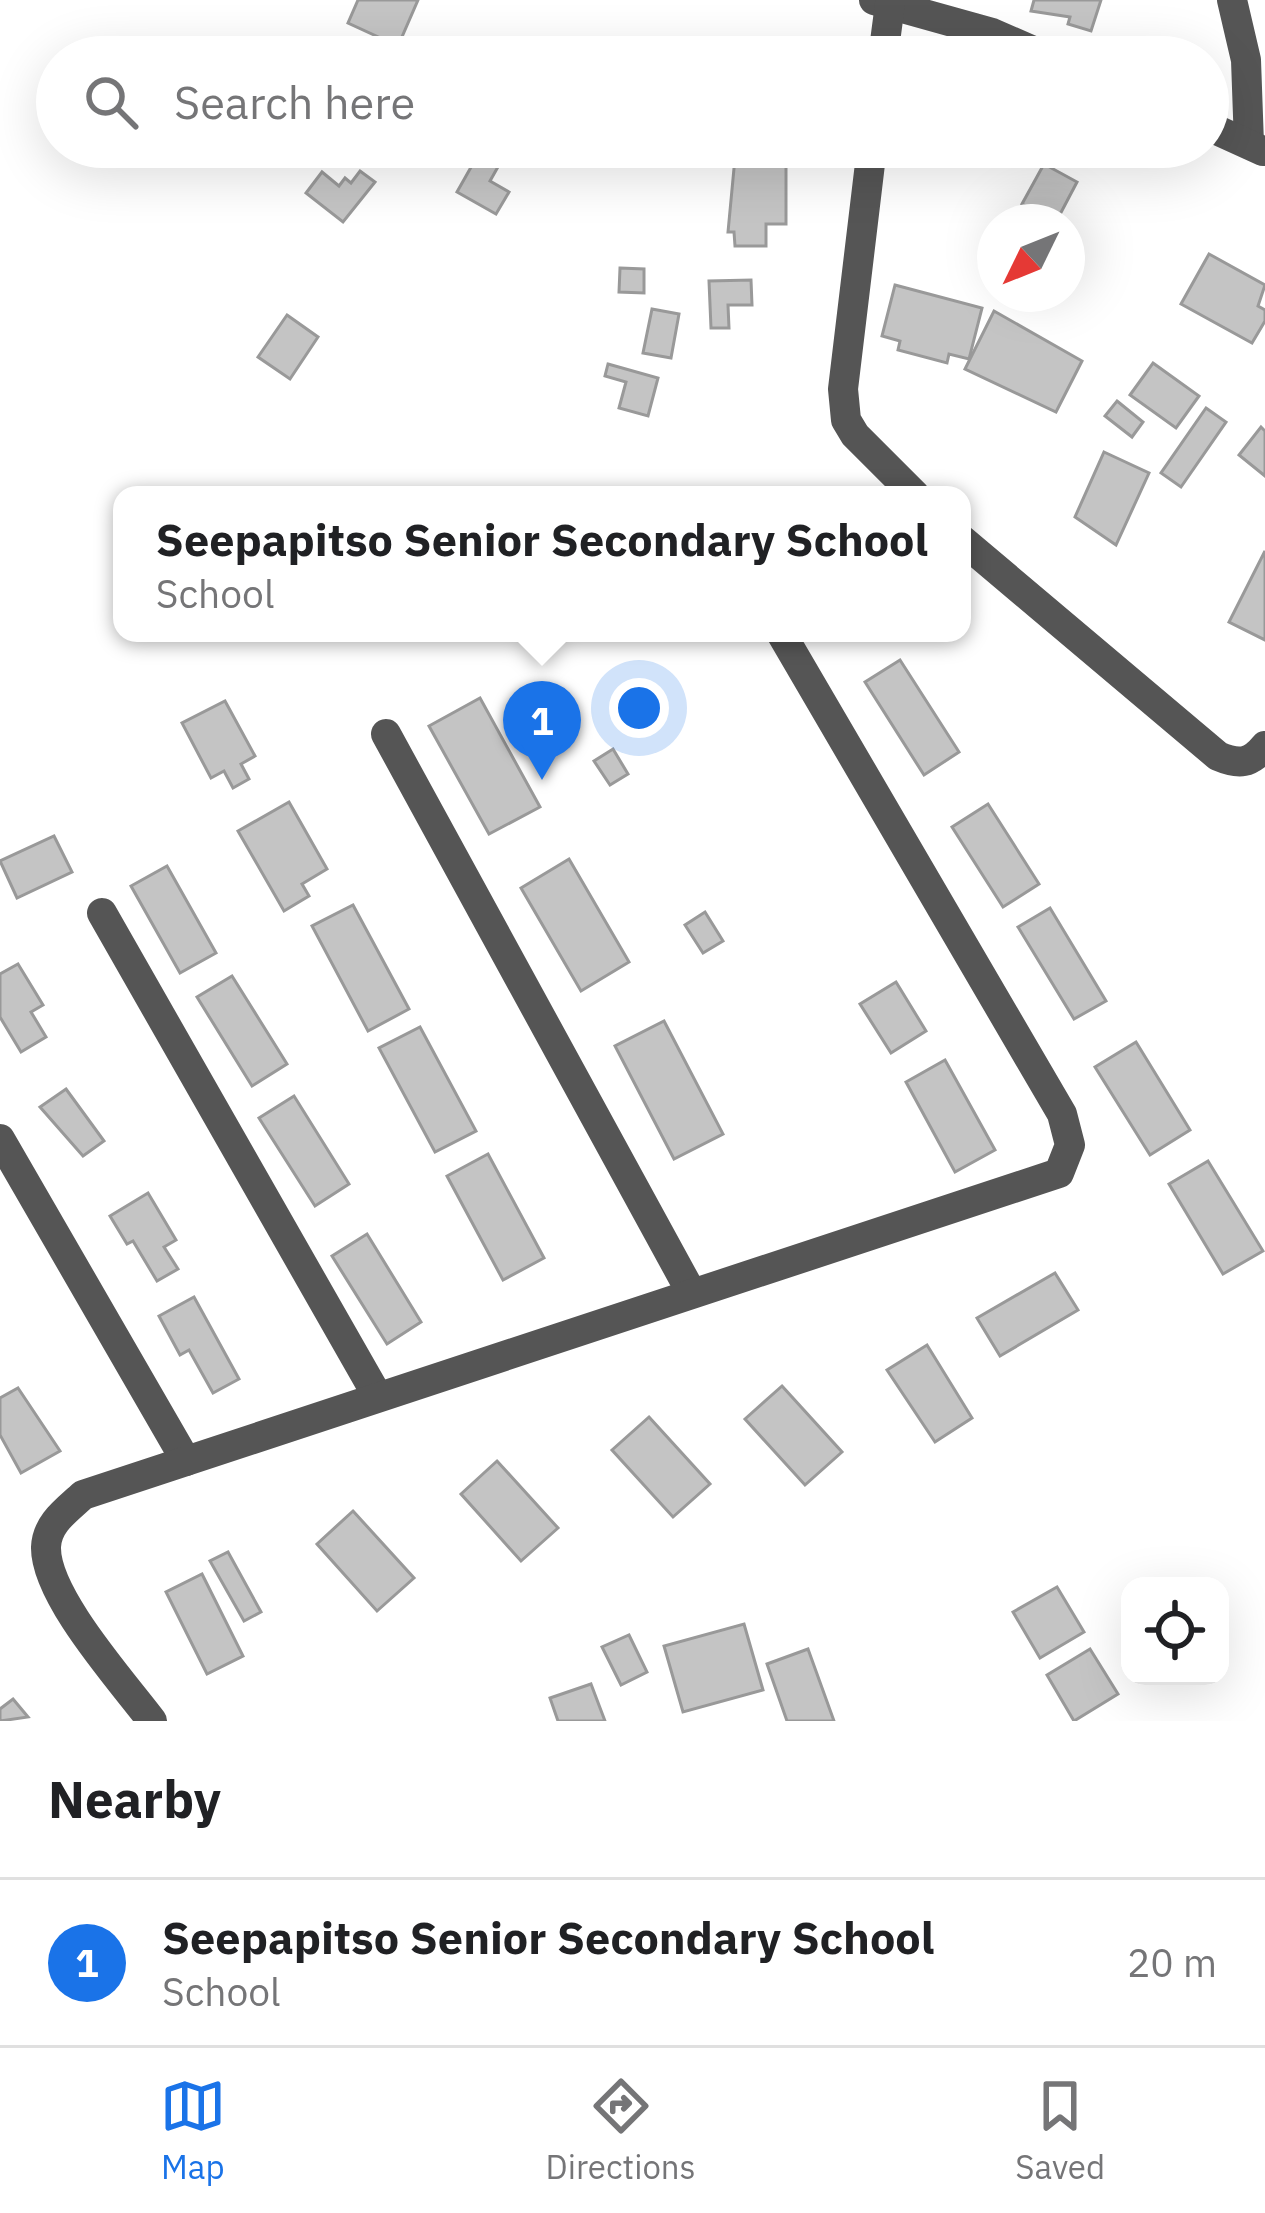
<!DOCTYPE html>
<style>
:root{--surface:#fff;--page:#f6f6f6;--text:#202124;--muted:#757577;--line:#e0e0e0;--accent:#1a73e8}
body{margin:0;font-family:"IBM Plex Sans",sans-serif;background:var(--page);color:var(--text)}
.controls{position:absolute;right:36px;bottom:36px;display:grid;overflow:hidden;border-radius:24px;box-shadow:0 12px 48px #0002}
.controls button{width:108px;height:108px;display:grid;place-items:center;padding:0;border:0;border-bottom:3px solid var(--line);background:var(--surface);color:var(--text);font:60px sans-serif}
.compass{position:absolute;left:977px;top:204px;width:108px;height:108px;border-radius:50%;background:var(--surface);box-shadow:0 12px 48px #0002;rotate:227deg}
.you{position:absolute;left:639px;top:708px;width:42px;height:42px;margin:-30px;border:9px solid #fff;border-radius:50%;background:#1a73e8;box-shadow:0 0 0 18px #1a73e833}
.badge{display:grid;place-items:center;width:78px;height:78px;border-radius:50%;background:var(--accent);color:#fff;font-size:39px;font-weight:700}
.pin{position:absolute;translate:-50% -99px;filter:drop-shadow(0 3px 6px #0008)}
.pin::after{content:'';position:absolute;top:63px;width:42px;height:36px;background:inherit;clip-path:polygon(0 0,100% 0,50% 100%)}
.popup{position:absolute;left:113px;top:486px;width:858px;height:156px;box-sizing:border-box;display:grid;place-content:center;border-radius:24px;background:var(--surface);filter:drop-shadow(0 3px 9px #0005);font-size:39px;white-space:nowrap;color:var(--muted)}
.popup b{font-size:45px;color:var(--text)}
.popup::after{content:'';position:absolute;left:50%;top:100%;margin-left:-24px;border:24px solid transparent;border-top-color:var(--surface)}
.list{margin:0;padding:0;list-style:none}
h2{display:flex;justify-content:space-between;align-items:center;height:156px;margin:0;padding:0 48px;font-size:51px}
h2 small{font-size:39px;font-weight:400;color:var(--muted)}
.list li{display:grid;grid-template-columns:78px 1fr auto;gap:36px;align-items:center;box-sizing:border-box;height:168px;padding:0 48px;border-top:3px solid var(--line)}
.list b{display:block;font-size:45px;white-space:nowrap}
.list p{margin:0;font-size:39px;white-space:nowrap;color:var(--muted)}
.list em{font-size:39px;font-style:normal;color:var(--muted)}
.icon{flex:none;width:66px;height:66px;fill:none;stroke:currentColor;stroke-width:2;stroke-linecap:round;stroke-linejoin:round}
.map{position:relative;flex:none;width:1265px;height:1721px;overflow:hidden}
.search{position:absolute;background:var(--surface);box-shadow:0 12px 48px #0002;left:36px;right:36px;top:36px;height:132px;display:flex;align-items:center;gap:30px;box-sizing:border-box;padding:0 42px;border-radius:66px;color:var(--muted);font-size:45px}
.sheet{height:324px;background:var(--surface)}
nav{display:flex;justify-content:space-around;align-items:center;box-sizing:border-box;height:168px;border-top:3px solid var(--line);background:var(--surface);font-size:33px;color:var(--muted)}
nav a{display:grid;justify-items:center;gap:6px}
nav .on{color:var(--accent)}
.map>svg:first-child{display:block}
.building{fill:#c4c4c4;stroke:#999;stroke-width:3}
.lines{fill:none;stroke-linecap:round;stroke-linejoin:round}
.minor{stroke:#555;stroke-width:30}
</style>
<div class="map">
<svg width="1265" height="1721" viewBox="0 0 1265 1721">
<rect width="100%" height="100%" fill="#fff"/>
<!-- building -->
<g class="building">
<path d="M 358,0 L 418,0 L 398,46 L 348,23 Z"/>
<path d="M 1034,0 L 1101,0 L 1091,31 L 1068,24 L 1070,17 L 1031,11 Z"/>
<path d="M 736,147 L 774,147 L 774,156 L 786,157 L 786,224 L 766,224 L 766,246 L 735,246 L 734,232 L 728,232 Z"/>
<path d="M 479,153 L 499,165 L 490,181 L 509,192 L 496,214 L 457,192 Z"/>
<path d="M 1044,164 L 1077,182 L 1056,222 L 1022,204 Z"/>
<path d="M 360,171 L 375,182 L 343,222 L 306,193 L 322,172 L 339,186 L 345,178 L 351,183 Z"/>
<path d="M 1209,254 L 1265,285 L 1258,306 L 1265,310 L 1265,321 L 1252,343 L 1181,304 Z"/>
<path d="M 620,268 L 644,269 L 644,293 L 619,292 Z"/>
<path d="M 751,280 L 752,305 L 728,305 L 729,328 L 711,328 L 709,281 Z"/>
<path d="M 895,285 L 982,308 L 969,359 L 949,354 L 947,363 L 898,350 L 900,341 L 882,336 Z"/>
<path d="M 652,309 L 679,314 L 671,358 L 643,353 Z"/>
<path d="M 994,311 L 1082,361 L 1056,412 L 965,369 Z"/>
<path d="M 287,315 L 318,337 L 290,379 L 258,357 Z"/>
<path d="M 1153,363 L 1199,396 L 1176,428 L 1130,395 Z"/>
<path d="M 608,364 L 658,378 L 648,416 L 619,408 L 626,382 L 605,376 Z"/>
<path d="M 1117,401 L 1143,422 L 1132,437 L 1105,416 Z"/>
<path d="M 1206,408 L 1226,422 L 1181,487 L 1161,473 Z"/>
<path d="M 1261,427 L 1265,431 L 1265,476 L 1239,455 Z"/>
<path d="M 1104,452 L 1149,473 L 1116,545 L 1075,517 Z"/>
<path d="M 1265,551 L 1265,640 L 1229,622 Z"/>
<path d="M 900,660 L 959,752 L 924,775 L 865,682 Z"/>
<path d="M 480,698 L 540,807 L 489,834 L 429,726 Z"/>
<path d="M 225,701 L 255,756 L 241,764 L 249,779 L 233,788 L 224,771 L 211,778 L 182,723 Z"/>
<path d="M 613,749 L 628,774 L 610,785 L 594,761 Z"/>
<path d="M 289,802 L 327,869 L 302,884 L 309,896 L 284,911 L 238,831 Z"/>
<path d="M 988,804 L 1039,884 L 1003,907 L 952,827 Z"/>
<path d="M 54,836 L 72,872 L 17,898 L 0,861 Z"/>
<path d="M 569,859 L 629,962 L 581,991 L 521,888 Z"/>
<path d="M 167,866 L 216,953 L 180,973 L 131,886 Z"/>
<path d="M 353,905 L 409,1009 L 368,1031 L 312,926 Z"/>
<path d="M 1050,908 L 1106,1001 L 1074,1019 L 1018,927 Z"/>
<path d="M 705,912 L 723,941 L 703,953 L 685,925 Z"/>
<path d="M 18,964 L 43,1005 L 31,1012 L 46,1037 L 21,1052 L 0,1017 L 0,974 Z"/>
<path d="M 232,976 L 287,1064 L 252,1086 L 197,997 Z"/>
<path d="M 896,982 L 926,1031 L 891,1053 L 860,1004 Z"/>
<path d="M 664,1021 L 723,1134 L 674,1159 L 615,1046 Z"/>
<path d="M 420,1027 L 476,1131 L 435,1152 L 379,1048 Z"/>
<path d="M 1136,1042 L 1190,1130 L 1150,1155 L 1095,1067 Z"/>
<path d="M 945,1060 L 995,1150 L 955,1172 L 906,1082 Z"/>
<path d="M 66,1089 L 104,1141 L 83,1156 L 40,1107 Z"/>
<path d="M 294,1096 L 349,1184 L 315,1206 L 259,1118 Z"/>
<path d="M 488,1154 L 544,1258 L 503,1280 L 447,1176 Z"/>
<path d="M 1208,1161 L 1263,1251 L 1223,1274 L 1169,1184 Z"/>
<path d="M 148,1193 L 176,1240 L 164,1247 L 178,1269 L 157,1281 L 133,1241 L 127,1244 L 110,1216 Z"/>
<path d="M 367,1234 L 421,1322 L 387,1344 L 332,1256 Z"/>
<path d="M 1055,1273 L 1078,1310 L 1000,1356 L 977,1318 Z"/>
<path d="M 194,1297 L 239,1379 L 213,1393 L 189,1350 L 180,1355 L 159,1316 Z"/>
<path d="M 927,1345 L 972,1418 L 935,1442 L 887,1370 Z"/>
<path d="M 782,1386 L 842,1452 L 805,1485 L 745,1419 Z"/>
<path d="M 18,1388 L 60,1451 L 21,1473 L 0,1435 L 0,1398 Z"/>
<path d="M 649,1417 L 710,1484 L 673,1517 L 612,1450 Z"/>
<path d="M 497,1461 L 558,1528 L 521,1561 L 461,1494 Z"/>
<path d="M 353,1511 L 414,1578 L 377,1611 L 317,1544 Z"/>
<path d="M 228,1552 L 261,1612 L 244,1621 L 210,1561 Z"/>
<path d="M 202,1574 L 243,1656 L 207,1674 L 166,1592 Z"/>
<path d="M 1057,1587 L 1084,1632 L 1040,1658 L 1013,1612 Z"/>
<path d="M 744,1624 L 763,1690 L 683,1712 L 664,1646 Z"/>
<path d="M 629,1635 L 647,1672 L 621,1685 L 602,1647 Z"/>
<path d="M 808,1649 L 834,1721 L 787,1721 L 767,1664 Z"/>
<path d="M 1090,1649 L 1118,1694 L 1074,1721 L 1047,1675 Z"/>
<path d="M 591,1684 L 605,1721 L 558,1721 L 550,1698 Z"/>
<path d="M 13,1699 L 28,1717 L 0,1721 L 0,1709 Z"/>
</g>
<g class="lines">
<!-- minor -->
<g class="minor">
<path d="M 874,0 L 992,33 L 1047,57"/>
<path d="M 1232,0 L 1246,60 L 1249,144"/>
<path d="M 883,57 L 890,4"/>
<path d="M 1208,126 L 1263,151"/>
<path d="M 872,147 L 843,389 L 846,420 L 855,435 L 915,495"/>
<path d="M 962,540 L 1218,756 C 1239,765 1250,764 1265,746"/>
<path d="M 386,734 L 691,1292"/>
<path d="M 102,913 L 378,1397"/>
<path d="M 0,1139 L 186,1461"/>
<path d="M 152,1721 C 122,1681 45,1596 46,1547 C 47,1523 67,1510 83,1495 L 1059,1173 L 1070,1145 L 1062,1114 L 781,633"/>
</g>
</g>
</svg>
<div class="controls">
<button><svg class="icon" aria-label="locate" viewBox="0 0 24 24"><circle cx="12" cy="12" r="6"/><path d="M12 2v4M12 18v4M2 12h4M18 12h4"/></svg></button>
</div>
<svg class="compass" viewBox="-18 -18 36 36"><path d="M0-13l5 13h-10z" fill="#e53935"/><path d="M0 13l5-13h-10z" fill="#757577"/></svg>
<div class="you"></div>
<div class="pin badge" style="left:542px;top:780px">1</div>
<div class="popup"><b>Seepapitso Senior Secondary School</b>School</div>
<div class="search"><svg class="icon" aria-label="search" viewBox="0 0 24 24"><circle cx="10" cy="10" r="6"/><path d="M15 15l6 6"/></svg>Search here</div>
</div>
<section class="sheet">
<h2>Nearby<small></small></h2>
<ul class="list">
<li><span class="badge">1</span><div><b>Seepapitso Senior Secondary School</b><p>School</p></div><em>20 m</em></li>
</ul>
</section>
<nav>
<a class="on"><svg class="icon" aria-label="map" viewBox="0 0 24 24"><path d="M3 6l6-2 6 2 6-2v14l-6 2-6-2-6 2zM9 4v14M15 6v14"/></svg>Map</a>
<a><svg class="icon" aria-label="directions" viewBox="0 0 24 24"><path d="M12 3l9 9-9 9-9-9zM9 14v-3h6M13 9l2 2-2 2"/></svg>Directions</a>
<a><svg class="icon" aria-label="saved" viewBox="0 0 24 24"><path d="M7 4h10v16l-5-4-5 4z"/></svg>Saved</a>
</nav>
